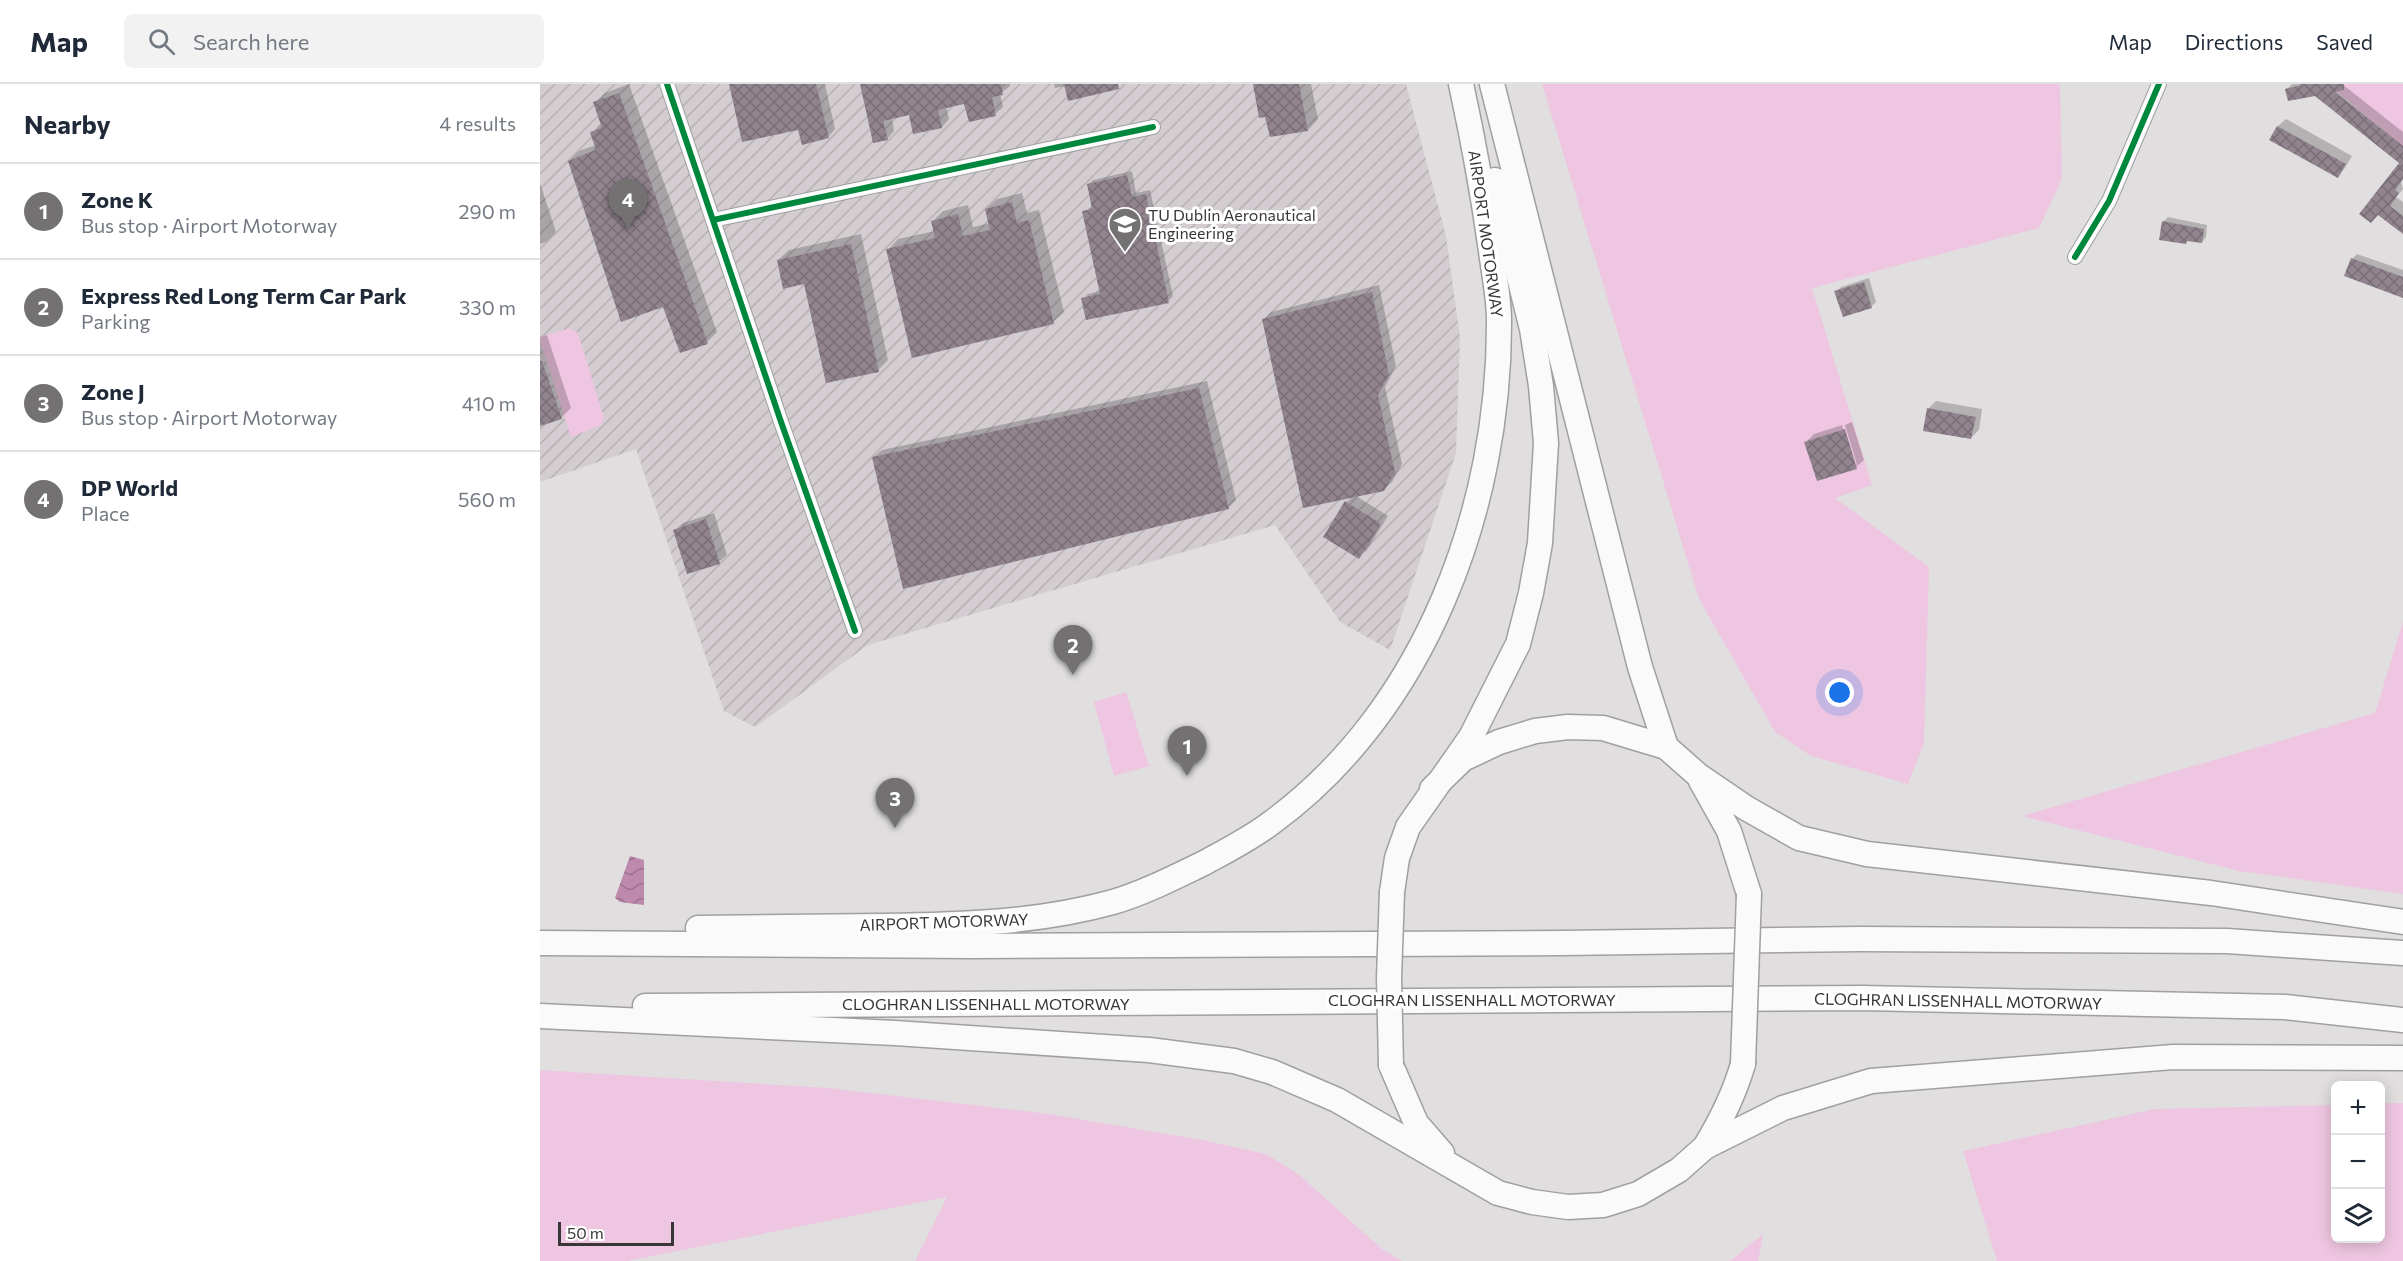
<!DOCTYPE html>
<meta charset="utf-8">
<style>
:root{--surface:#fff;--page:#f2f2f3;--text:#1f2937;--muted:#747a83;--line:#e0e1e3;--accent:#737172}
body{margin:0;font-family:Commissioner,sans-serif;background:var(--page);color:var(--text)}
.controls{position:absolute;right:18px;bottom:18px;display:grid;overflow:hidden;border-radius:9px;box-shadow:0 3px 15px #0003}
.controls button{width:54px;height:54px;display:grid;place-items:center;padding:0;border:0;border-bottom:2px solid var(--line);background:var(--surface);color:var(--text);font:30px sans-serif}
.scale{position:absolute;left:18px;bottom:15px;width:116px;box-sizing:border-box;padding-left:6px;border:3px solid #383637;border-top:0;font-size:16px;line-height:21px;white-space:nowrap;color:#383637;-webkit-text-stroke:4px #fff;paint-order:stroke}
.you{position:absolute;left:1300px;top:609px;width:21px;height:21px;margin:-15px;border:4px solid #fff;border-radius:50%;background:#1a73e8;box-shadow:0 0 0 9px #1a73e833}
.badge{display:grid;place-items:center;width:39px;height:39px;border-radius:50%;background:var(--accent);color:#fff;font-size:20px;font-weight:700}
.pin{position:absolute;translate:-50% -50px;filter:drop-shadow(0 2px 3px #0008)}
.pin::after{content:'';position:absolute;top:32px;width:21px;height:18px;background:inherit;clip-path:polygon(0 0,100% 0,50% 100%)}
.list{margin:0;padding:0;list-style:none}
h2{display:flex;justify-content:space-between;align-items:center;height:78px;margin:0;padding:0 24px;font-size:26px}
h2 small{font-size:20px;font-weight:400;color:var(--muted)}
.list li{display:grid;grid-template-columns:39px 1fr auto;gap:18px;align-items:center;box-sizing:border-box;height:96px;padding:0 24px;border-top:2px solid var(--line)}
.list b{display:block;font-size:22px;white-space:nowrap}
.list p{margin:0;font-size:20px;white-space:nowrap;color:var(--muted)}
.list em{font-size:20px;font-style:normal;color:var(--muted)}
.icon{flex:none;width:33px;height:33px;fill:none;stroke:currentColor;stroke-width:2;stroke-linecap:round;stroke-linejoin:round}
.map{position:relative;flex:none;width:1863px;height:1177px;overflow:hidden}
header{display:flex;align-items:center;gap:36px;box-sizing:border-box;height:84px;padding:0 30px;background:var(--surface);border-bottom:2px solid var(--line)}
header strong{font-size:28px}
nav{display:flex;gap:33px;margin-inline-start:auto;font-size:21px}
.search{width:420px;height:54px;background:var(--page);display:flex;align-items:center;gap:15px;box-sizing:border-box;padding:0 21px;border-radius:9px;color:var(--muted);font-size:22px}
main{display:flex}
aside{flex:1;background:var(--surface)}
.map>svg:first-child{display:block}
.industrial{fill:url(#industrial-furrows)}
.green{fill:#efc6e1}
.water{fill:url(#water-waves)}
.shadow{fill:#0003}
.building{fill:url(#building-cross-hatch)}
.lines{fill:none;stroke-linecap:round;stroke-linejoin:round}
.minor-casing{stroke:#a19fa0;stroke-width:16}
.motorway-casing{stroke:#a19fa0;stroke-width:27}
.minor{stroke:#fafafa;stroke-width:14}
.motorway{stroke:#fafafa;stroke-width:24}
.motorway-bridge-casing{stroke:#a19fa0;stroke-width:27;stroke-linecap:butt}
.motorway-bridge{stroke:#fafafa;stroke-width:24}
.cycleway-casing{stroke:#fff;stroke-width:10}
.cycleway{stroke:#00873e;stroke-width:6}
.labels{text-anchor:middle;stroke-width:6;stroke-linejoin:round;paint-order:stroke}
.poi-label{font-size:16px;fill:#383637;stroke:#fff;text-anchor:start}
.street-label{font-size:16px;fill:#383637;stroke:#fff}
</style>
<header>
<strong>Map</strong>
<div class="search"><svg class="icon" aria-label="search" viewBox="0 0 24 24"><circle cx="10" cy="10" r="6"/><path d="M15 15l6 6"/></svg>Search here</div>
<nav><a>Map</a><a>Directions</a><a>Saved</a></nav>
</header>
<main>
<aside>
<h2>Nearby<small>4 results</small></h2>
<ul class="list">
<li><span class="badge">1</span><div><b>Zone K</b><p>Bus stop · Airport Motorway</p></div><em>290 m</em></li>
<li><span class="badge">2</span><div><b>Express Red Long Term Car Park</b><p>Parking</p></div><em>330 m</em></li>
<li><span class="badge">3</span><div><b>Zone J</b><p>Bus stop · Airport Motorway</p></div><em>410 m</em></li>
<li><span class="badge">4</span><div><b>DP World</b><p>Place</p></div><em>560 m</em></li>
</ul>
</aside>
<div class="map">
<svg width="1863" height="1177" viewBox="0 0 1863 1177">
<defs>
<pattern id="industrial-furrows" width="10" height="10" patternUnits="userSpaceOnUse" patternTransform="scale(1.5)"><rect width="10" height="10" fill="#d3ccd0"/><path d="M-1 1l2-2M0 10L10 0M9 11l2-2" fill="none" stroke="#b6b0b3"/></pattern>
<pattern id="water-waves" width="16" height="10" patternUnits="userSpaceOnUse" patternTransform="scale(1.5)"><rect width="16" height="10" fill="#bd8aad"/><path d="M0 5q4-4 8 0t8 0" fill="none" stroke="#9b728e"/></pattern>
<pattern id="building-cross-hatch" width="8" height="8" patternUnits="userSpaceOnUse" patternTransform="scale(1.5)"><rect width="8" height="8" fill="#92848e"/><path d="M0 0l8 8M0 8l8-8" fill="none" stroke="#786d75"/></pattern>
</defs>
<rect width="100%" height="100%" fill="#e0dedf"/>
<!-- industrial -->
<path class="industrial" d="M 0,0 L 866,0 L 906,152 L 920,254 L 916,369 L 850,566 L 800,538 L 735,441 L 328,561 L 215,643 L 184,627 L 96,365 L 0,398 Z"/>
<!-- green -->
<g class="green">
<path d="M 1002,0 L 1520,0 L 1522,95 L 1499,144 L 1272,204 L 1332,401 L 1295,414 L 1389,483 L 1384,659 L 1368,700 L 1271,672 L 1235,648 L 1159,515 Z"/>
<path d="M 1788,0 L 1863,0 L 1863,63 Z"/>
<path d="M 30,244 L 38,249 L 64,334 L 61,341 L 31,353 L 0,257 L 0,253 Z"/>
<path d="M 1863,538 L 1863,810 L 1699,787 L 1482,732 L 1835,629 Z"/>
<path d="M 586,608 L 609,682 L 574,692 L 554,618 Z"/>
<path d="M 0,986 L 288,1004 L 509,1030 L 662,1056 L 726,1070 L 758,1090 L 842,1165 L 862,1177 L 375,1177 L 407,1113 L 88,1177 L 0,1177 Z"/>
<path d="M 1841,1019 L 1863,1019 L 1863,1177 L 1457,1177 L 1423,1067 L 1615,1025 L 1795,1021 L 1796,1154 L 1840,1154 Z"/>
<path d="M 1223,1150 L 1218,1177 L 1189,1177 L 1193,1175 Z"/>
</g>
<!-- water -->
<path class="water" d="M 90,772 L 104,776 L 104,821 L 80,818 L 75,814 Z"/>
<!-- shadow -->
<g class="shadow">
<path d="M 89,0 L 177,248 L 167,258 L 124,221 L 29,77 L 39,67 L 56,61 L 52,49 L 62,38 L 55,19 L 65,9 Z"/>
<path d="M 191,0 L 285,0 L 295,45 L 288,53 L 259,44 Z"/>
<path d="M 322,0 L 470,0 L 470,2 L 460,10 L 463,23 L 455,30 L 426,18 L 406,22 L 409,35 L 402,43 L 370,29 L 352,34 L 354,47 L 347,55 Z"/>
<path d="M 514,0 L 574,0 L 526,2 L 515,4 Z"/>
<path d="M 714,0 L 771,0 L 778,35 L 768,46 Z"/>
<path d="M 1752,0 L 1802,0 L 1863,48 L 1863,95 L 1861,98 L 1863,105 L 1856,113 L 1863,118 L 1863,148 L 1839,130 L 1862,78 L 1775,10 L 1747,5 Z"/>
<path d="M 1746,35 L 1812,72 L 1805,84 L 1798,92 L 1731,55 L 1738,42 Z"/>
<path d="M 592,87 L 596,109 L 610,106 L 633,212 L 628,217 L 543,215 L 548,210 L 561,207 L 544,128 L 553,122 L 549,100 L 553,96 Z"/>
<path d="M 0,99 L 16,148 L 6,158 L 0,160 Z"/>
<path d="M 482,109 L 487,129 L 499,126 L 524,228 L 513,238 L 348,166 L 358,155 L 395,147 L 393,137 L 403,127 L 428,121 L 433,143 L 450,139 L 446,125 L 457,115 Z"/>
<path d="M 1628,133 L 1667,141 L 1666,153 L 1662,158 L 1648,156 L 1646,159 L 1623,138 Z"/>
<path d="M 321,150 L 348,276 L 338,286 L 265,198 L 238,176 L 249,166 Z"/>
<path d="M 1817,170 L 1863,186 L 1863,212 L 1812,175 Z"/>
<path d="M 1329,194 L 1336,218 L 1331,223 L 1296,208 L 1301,203 Z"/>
<path d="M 839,201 L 856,282 L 845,303 L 862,380 L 852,398 L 843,406 L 816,412 L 848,432 L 827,466 L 819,473 L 807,418 L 812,413 L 724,236 L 731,228 Z"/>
<path d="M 7,251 L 31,324 L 21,334 L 0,341 L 0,253 Z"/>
<path d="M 667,297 L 696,416 L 688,424 L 334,373 L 342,366 Z"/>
<path d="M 1396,317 L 1442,325 L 1439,346 L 1431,354 L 1388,325 Z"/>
<path d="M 1312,338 L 1324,376 L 1316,383 L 1266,358 L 1274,350 L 1302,341 L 1314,381 L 1317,381 L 1305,341 Z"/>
<path d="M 174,429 L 187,471 L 179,478 L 135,446 L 143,439 Z"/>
</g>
<!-- building -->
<g class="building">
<path d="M 189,0 L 276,0 L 289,54 L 262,61 L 258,46 L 202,58 Z"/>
<path d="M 320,0 L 461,0 L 463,11 L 452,13 L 456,32 L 429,38 L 424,20 L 398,26 L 402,44 L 373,50 L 369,31 L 343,37 L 348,56 L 333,59 Z"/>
<path d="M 524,0 L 578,0 L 579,5 L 528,17 Z"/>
<path d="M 713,0 L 759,0 L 768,47 L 730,53 L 725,33 L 719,34 Z"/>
<path d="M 1760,0 L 1804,0 L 1804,6 L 1795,8 L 1863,62 L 1863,95 L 1855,106 L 1859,109 L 1850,122 L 1863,132 L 1863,150 L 1838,131 L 1831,139 L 1819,130 L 1859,79 L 1775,12 L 1748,17 L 1745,5 L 1761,1 Z"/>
<path d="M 79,9 L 168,260 L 140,269 L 123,223 L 81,238 L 28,77 L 56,66 L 50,48 L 62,44 L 53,18 Z"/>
<path d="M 1737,42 L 1806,80 L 1798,94 L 1729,56 Z"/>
<path d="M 587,91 L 592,113 L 606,110 L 629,219 L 546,236 L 541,214 L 560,210 L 542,127 L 552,125 L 547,100 Z"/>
<path d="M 472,118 L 477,139 L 489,136 L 514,240 L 372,274 L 346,165 L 395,154 L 391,137 L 418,130 L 423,152 L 450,146 L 445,125 Z"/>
<path d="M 1622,137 L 1664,145 L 1662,159 L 1647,157 L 1646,160 L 1619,156 Z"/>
<path d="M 311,160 L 339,288 L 286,299 L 264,200 L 243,205 L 237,176 Z"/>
<path d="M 1811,174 L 1863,193 L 1863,214 L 1804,192 Z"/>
<path d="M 1324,198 L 1332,224 L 1303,233 L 1294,207 Z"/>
<path d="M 832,208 L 849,291 L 838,311 L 855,389 L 844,407 L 763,424 L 722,235 Z"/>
<path d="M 0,277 L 2,277 L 22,335 L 0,342 Z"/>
<path d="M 659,304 L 689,425 L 363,505 L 332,373 Z"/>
<path d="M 1387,324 L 1436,333 L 1431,355 L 1383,347 Z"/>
<path d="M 1305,345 L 1317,385 L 1277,397 L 1264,358 Z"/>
<path d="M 805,417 L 841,440 L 819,475 L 783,453 Z"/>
<path d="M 166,435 L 180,480 L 147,490 L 133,446 Z"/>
</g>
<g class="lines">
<!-- minor casing -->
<g class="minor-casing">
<g id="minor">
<path d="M 127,0 L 240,335 L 315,547"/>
<path d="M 173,136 L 613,43"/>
<path d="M 1535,173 L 1569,117 L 1619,0"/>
</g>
</g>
<!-- motorway casing -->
<g class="motorway-casing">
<g id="motorway">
<path d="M 952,0 L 1100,583 L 1126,663"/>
<path d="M 1161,697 L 1189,747 L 1209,810"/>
<path d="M 892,705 L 923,675 L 959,658 L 995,647 L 1028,643 L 1063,644 L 1126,663 L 1159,692 L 1206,724 L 1259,754 L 1327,770 L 1671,809 L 1863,838"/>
<path d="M 852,808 L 857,774 L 868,743 L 931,653 L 978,560 L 991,509 L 1000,459 L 1006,359 L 1001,302 L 992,245 L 955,96"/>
<path d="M 158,844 C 220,843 281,843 342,842 C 420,841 497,839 573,818 C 604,809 635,793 664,779 C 686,767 710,755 731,739 C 886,626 960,423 959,237 C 959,214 954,190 951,167 C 943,110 933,55 921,0"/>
<path d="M 0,859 L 431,862 L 1023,859 L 1321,855 L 1687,857 L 1863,869"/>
<path d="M 105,922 L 1323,914 L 1745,923 L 1863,936"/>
<path d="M 0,932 L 355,949 L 609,966 L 694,977 L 732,988 L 797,1016 L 958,1109 L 992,1118 L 1028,1123 L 1063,1121 L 1098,1110 L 1139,1086 L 1165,1063 L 1243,1024 L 1331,997 L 1633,973 L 1863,974"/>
<path d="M 851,981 L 876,1039 L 902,1069"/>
<path d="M 1165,1063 C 1182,1035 1194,1011 1203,980"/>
</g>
</g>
<!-- minor -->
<use href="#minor" class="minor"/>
<!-- motorway -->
<use href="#motorway" class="motorway"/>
<!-- motorway-bridge casing -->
<g class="motorway-bridge-casing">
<g id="motorway-bridge">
<path d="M 1203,980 L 1209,810"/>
<path d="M 851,981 L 849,894 L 852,808"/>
</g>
</g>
<!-- motorway-bridge -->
<use href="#motorway-bridge" class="motorway-bridge"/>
<!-- cycleway casing -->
<g class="cycleway-casing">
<g id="cycleway">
<path d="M 127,0 L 240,335 L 315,547"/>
<path d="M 173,136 L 613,43"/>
<path d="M 1535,173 L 1569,117 L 1619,0"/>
</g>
</g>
<!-- cycleway -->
<use href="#cycleway" class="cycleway"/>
</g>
<!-- icons -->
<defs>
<g id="university-pin" transform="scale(1.725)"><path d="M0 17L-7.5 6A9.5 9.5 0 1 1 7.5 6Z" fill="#737172" stroke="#fff"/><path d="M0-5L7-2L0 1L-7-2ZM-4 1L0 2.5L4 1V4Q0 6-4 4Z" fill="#fff"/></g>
</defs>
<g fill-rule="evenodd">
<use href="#university-pin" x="585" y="140"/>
</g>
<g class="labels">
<!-- poi labels -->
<g class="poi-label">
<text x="608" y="137">TU Dublin Aeronautical<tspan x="608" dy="18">Engineering</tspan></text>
</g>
<!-- street labels -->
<g class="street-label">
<text transform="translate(946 150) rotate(82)" y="6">AIRPORT MOTORWAY</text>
<text transform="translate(404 838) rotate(-2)" y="6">AIRPORT MOTORWAY</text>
<text x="932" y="922">CLOGHRAN LISSENHALL MOTORWAY</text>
<text transform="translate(1418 917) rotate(1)" y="6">CLOGHRAN LISSENHALL MOTORWAY</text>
<text x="446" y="926">CLOGHRAN LISSENHALL MOTORWAY</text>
</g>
</g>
</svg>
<div class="controls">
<button>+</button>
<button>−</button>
<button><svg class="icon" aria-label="layers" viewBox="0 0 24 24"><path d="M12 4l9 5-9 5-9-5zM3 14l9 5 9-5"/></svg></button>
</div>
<div class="scale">50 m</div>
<div class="you"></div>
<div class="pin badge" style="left:647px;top:692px">1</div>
<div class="pin badge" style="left:533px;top:591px">2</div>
<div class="pin badge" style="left:355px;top:744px">3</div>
<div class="pin badge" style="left:88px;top:145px">4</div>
</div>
</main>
